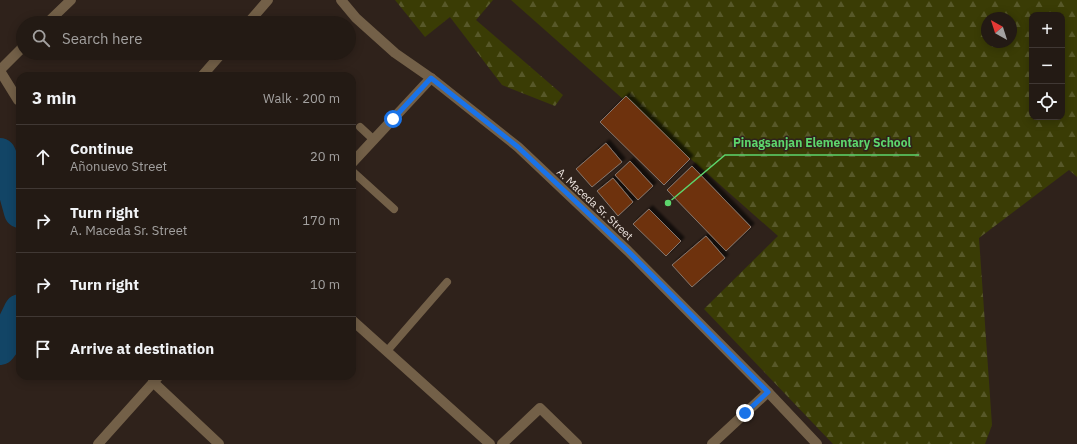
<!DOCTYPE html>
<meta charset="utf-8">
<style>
:root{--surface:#231a14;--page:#2b231d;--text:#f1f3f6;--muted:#a3a1a0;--line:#403834}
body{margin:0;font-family:"IBM Plex Sans",sans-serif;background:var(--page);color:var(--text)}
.controls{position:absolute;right:12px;top:12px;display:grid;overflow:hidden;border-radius:8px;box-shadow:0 2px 10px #0003}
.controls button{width:36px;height:36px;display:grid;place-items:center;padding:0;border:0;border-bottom:1px solid var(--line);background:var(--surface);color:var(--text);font:20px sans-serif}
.compass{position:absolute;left:981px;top:12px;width:36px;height:36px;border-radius:50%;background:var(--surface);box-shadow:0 2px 10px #0003;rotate:321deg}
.stop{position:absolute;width:12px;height:12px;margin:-9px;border:3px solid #1a73e8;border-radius:50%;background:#fff}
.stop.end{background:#1a73e8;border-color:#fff;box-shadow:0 1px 4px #0008}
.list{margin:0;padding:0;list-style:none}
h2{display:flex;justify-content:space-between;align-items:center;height:52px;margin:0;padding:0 16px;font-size:17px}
h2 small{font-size:13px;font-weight:400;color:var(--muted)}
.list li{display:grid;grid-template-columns:26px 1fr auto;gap:12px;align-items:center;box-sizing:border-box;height:64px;padding:0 16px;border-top:1px solid var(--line)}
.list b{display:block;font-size:15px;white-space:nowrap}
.list p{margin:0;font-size:13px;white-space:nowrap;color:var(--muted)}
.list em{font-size:13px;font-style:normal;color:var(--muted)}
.icon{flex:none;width:22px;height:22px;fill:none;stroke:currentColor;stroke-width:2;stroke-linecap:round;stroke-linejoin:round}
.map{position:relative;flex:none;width:1077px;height:444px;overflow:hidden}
.search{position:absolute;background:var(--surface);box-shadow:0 2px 10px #0003;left:16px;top:16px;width:340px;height:44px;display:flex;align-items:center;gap:10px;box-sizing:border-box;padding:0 14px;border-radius:22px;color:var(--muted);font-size:15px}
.panel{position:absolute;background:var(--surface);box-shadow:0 2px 10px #0003;left:16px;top:72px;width:340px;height:308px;border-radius:12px}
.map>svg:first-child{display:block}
.forest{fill:url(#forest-firs);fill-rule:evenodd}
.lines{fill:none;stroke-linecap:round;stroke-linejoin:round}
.river{stroke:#124566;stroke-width:32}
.building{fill:#6e330c;stroke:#87776e;filter:url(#shadow)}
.lane{stroke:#736048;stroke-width:8}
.street{stroke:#736048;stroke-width:10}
.route{stroke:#1a73e8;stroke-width:5}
.labels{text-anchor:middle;stroke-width:3;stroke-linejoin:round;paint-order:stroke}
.street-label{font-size:11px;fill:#ece3de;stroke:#2f221b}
.leader{fill:none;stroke:#5dd56c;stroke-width:1.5}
.callout-dot{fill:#5dd56c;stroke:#2f221b;stroke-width:1.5}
.callout-label{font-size:12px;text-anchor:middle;font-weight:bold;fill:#5dd56c;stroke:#2f221b;stroke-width:3;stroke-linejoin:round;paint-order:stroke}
</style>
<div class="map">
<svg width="1077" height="444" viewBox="0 0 1077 444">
<defs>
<pattern id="forest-firs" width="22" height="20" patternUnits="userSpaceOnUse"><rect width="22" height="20" fill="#3a3c05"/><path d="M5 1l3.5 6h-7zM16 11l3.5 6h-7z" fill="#575829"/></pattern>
<filter id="shadow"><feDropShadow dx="3.5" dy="-3.5" stdDeviation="1" flood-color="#0009"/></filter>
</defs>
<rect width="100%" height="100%" fill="#2f221b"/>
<!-- forest -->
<g class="forest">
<path d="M 395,0 L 493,0 L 476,20 L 563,95 L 555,106 L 502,85 L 450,17 L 425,37 Z"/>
<path d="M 511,0 L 1077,0 L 1077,177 L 1069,170 L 979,238 L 992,425 L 985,444 L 833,444 L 704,309 L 778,236 ZM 1032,15 L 1062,15 L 1062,117 L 1032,117 ZM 987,18 L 1011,18 L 1011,42 L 987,42 Z"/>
</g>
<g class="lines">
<!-- river -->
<g class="river">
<path d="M 0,154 L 12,183 L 20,212"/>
<path d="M 0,349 L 3,345 L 20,310"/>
</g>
</g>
<!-- building -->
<g class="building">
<path d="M 626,96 L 690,159 L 664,185 L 600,122 Z"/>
<path d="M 606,143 L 622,162 L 592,187 L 576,169 Z"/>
<path d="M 630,161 L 653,186 L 638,200 L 615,175 Z"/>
<path d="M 692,166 L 751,227 L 726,251 L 667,190 Z"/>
<path d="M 613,178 L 633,202 L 618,216 L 597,191 Z"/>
<path d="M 649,209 L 681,241 L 666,256 L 633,224 Z"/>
<path d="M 706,236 L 725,258 L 692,287 L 672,265 Z"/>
</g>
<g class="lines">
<!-- lane -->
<g class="lane">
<path d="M 360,127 L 374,140"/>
<path d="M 352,171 L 394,209"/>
<path d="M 387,351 L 447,282"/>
</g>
<!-- street -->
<g class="street">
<path d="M 341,0 L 356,18 L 395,53 L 431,78 L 518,147 L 628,251 L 768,392 L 817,444"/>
<path d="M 47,23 L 71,0"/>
<path d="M 248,23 L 268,0"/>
<path d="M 0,70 L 23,47"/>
<path d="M 0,71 L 18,100"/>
<path d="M 202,76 L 222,53"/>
<path d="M 352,163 L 431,78"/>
<path d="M 352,320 L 490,444"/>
<path d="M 153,382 L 219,444"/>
<path d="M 98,444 L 159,376"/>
<path d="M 502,444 L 540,408 L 577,444"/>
<path d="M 712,444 L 768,392"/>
</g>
</g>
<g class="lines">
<!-- route -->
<path class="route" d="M 393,119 L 431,78 L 518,147 L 628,251 L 768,392 L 745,413"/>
</g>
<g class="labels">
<!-- street labels -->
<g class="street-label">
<text transform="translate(595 204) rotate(43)" y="4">A. Maceda Sr. Street</text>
</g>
</g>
<!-- callouts -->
<path class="leader" d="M668 203L725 155H919"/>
<circle class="callout-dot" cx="668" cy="203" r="4"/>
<g class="callout-label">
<text x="822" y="147">Pinagsanjan Elementary School</text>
</g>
</svg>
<div class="controls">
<button>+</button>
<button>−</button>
<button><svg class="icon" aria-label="locate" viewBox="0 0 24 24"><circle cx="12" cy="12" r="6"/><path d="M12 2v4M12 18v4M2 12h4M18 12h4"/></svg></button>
</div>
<svg class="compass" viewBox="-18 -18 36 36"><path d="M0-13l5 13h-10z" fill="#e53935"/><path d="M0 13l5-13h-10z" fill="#a3a1a0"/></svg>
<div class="stop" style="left:393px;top:119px"></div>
<div class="stop end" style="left:745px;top:413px"></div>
<div class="search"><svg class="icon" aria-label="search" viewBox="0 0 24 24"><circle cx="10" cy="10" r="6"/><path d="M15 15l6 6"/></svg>Search here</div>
<section class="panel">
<h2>3 min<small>Walk · 200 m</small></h2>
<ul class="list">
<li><svg class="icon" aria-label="ahead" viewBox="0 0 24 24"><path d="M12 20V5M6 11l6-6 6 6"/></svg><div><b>Continue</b><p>Añonuevo Street</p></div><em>20 m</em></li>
<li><svg class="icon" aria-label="right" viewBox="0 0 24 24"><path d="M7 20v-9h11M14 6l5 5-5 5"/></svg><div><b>Turn right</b><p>A. Maceda Sr. Street</p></div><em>170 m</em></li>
<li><svg class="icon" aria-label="right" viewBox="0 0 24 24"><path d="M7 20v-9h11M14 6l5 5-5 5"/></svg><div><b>Turn right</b></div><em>10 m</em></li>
<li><svg class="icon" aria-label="arrive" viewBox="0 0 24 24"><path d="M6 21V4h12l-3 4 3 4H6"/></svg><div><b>Arrive at destination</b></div></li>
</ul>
</section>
</div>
